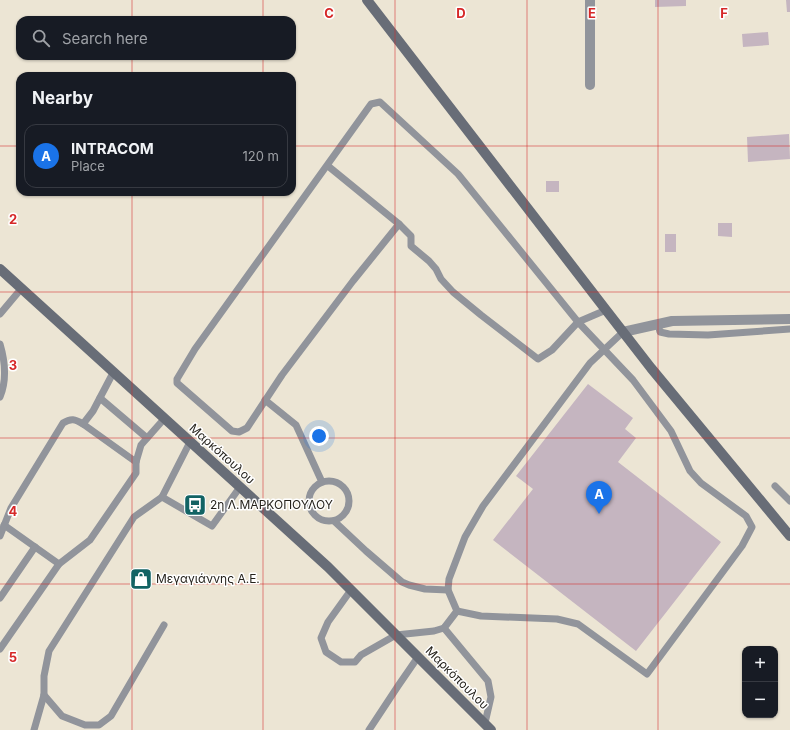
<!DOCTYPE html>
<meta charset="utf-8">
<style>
:root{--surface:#171b24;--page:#20242c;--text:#f1f3f6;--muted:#9ea1a6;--line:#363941;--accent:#1a73e8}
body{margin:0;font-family:Inter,sans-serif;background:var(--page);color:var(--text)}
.controls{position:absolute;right:12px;bottom:12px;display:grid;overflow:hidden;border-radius:8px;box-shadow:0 1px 3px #0004}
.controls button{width:36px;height:36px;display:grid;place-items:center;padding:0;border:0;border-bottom:1px solid var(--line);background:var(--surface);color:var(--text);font:20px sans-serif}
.you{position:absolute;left:319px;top:436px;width:14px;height:14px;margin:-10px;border:3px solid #fff;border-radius:50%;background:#1a73e8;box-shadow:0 0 0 6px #1a73e833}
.badge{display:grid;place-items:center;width:26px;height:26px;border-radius:50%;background:var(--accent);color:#fff;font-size:13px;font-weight:700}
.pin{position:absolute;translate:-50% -33px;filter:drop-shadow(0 1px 2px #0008)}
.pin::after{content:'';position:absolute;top:21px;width:14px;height:12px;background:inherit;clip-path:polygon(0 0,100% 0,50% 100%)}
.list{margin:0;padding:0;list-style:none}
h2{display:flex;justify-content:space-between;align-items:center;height:52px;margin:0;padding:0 16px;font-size:17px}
h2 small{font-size:13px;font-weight:400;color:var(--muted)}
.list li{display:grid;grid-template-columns:26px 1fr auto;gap:12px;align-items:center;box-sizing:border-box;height:64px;margin:0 8px 8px;padding:0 8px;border:1px solid var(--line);border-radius:12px}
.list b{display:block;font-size:15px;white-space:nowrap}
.list p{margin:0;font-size:13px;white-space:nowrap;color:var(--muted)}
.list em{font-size:13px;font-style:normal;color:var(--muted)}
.icon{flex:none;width:22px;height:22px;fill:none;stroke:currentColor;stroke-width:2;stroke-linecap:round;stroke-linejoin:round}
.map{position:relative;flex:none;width:790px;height:730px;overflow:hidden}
.search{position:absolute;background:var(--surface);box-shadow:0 1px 3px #0004;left:16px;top:16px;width:280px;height:44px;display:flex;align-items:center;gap:10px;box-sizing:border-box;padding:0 14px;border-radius:12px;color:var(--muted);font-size:15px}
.panel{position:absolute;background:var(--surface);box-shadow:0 1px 3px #0004;left:16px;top:72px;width:280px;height:124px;border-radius:12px}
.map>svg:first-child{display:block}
.building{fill:#c5b5c0}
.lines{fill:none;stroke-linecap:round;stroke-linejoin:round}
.lane{stroke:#91949b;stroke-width:7}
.street{stroke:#91949b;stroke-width:10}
.secondary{stroke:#686d77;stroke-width:10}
.grid{fill:none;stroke:#d62828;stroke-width:1;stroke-opacity:0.55}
.labels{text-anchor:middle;stroke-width:3;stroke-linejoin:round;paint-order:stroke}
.street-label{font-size:12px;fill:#25221c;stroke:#fff}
.poi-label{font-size:12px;fill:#25221c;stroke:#fff;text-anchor:start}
.grid-label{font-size:13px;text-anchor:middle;font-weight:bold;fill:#d62828;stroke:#fff;stroke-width:3;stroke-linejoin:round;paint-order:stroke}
</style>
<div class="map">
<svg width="790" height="730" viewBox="0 0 790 730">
<rect width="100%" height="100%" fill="#ece5d4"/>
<!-- building -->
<g class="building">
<path d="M 655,0 L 686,0 L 686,6 L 655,7 Z"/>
<path d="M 786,0 L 790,0 L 790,12 L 787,12 Z"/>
<path d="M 768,32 L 769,45 L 743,47 L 742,34 Z"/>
<path d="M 789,134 L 790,159 L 748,162 L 747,137 Z"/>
<rect x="546" y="181" width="13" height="11"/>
<path d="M 718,223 L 732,223 L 732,237 L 718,236 Z"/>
<rect x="665" y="234" width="11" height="18"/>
<path d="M 588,384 L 633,418 L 625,429 L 636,438 L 618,462 L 721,542 L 636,651 L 493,540 L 533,489 L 516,476 Z"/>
</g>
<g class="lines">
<!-- lane -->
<g class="lane">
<path d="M 328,166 L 399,224 L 411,236 L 411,246 L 429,261 L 436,269 L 441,279 L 453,292 L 481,315 L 538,359 L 552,350 L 578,322 L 606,310"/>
<path d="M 399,224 L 353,281 L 282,375 L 247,428 L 239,432 L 232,431 L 177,383 L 177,379 L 195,349 L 371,104 L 380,102 L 458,174 L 578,322 L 633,380 L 671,431 L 690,471 L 701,483 L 746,516 L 752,527 L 742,546 L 647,674 L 578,624 L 557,619 L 481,616 L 457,611"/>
<path d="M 0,314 L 21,289"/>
<path d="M 658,324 L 660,332 L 669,334 L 708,335 L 790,329"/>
<path d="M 0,344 C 5,361 7,380 0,397"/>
<path d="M 100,398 L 147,438"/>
<path d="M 265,400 L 296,425 L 322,482"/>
<path d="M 83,424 L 136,462"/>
<circle cx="329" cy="501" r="20"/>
<path d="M 775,486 L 790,501"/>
<path d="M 162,497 L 212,526 L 240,487"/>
<path d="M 334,521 L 366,551 L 402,582 L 409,585 L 425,589 L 448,590"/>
<path d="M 4,525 L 59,564"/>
<path d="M 0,536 L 11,508 L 63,423 C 71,418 75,419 83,424 L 93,411 L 113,373"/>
<path d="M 351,590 L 328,622 L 321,638 L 326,652 L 341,662 L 355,662 L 361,655 L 396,635 L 434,631 L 444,628 L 457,611"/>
<path d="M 0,598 L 35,547"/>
<path d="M 457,611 L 448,590 L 449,579 L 465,537 L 483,506 L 590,363 L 623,332"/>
<path d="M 444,628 L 488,681 L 491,697 L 485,723"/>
<path d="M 0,649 L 59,564 L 90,540 L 136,473 L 136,462 L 141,445 L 164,419"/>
<path d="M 44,695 L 62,716 L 85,725 L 99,725 L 111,716 L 164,625"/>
<path d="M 34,730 L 44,695 L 44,676 L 49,651 L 134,517 L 162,497 L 190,442"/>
<path d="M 369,730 L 398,686 L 418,657"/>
</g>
<!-- street -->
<g class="street">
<path d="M 590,85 L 590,0"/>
<path d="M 623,332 L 672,321 L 790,319"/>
</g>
<!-- secondary -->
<g class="secondary">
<path d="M 367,0 L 606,310 L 651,368 L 790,536"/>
<path d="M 0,269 L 328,567 L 491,730"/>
</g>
</g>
<!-- grid -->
<path class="grid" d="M 132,0 L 132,20M 263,0 L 263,20M 395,0 L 395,730M 527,0 L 527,730M 658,0 L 658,730M 132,56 L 132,76M 263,56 L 263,76M 0,146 L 20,146M 292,146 L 790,146M 132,192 L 132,730M 263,192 L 263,730M 0,292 L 790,292M 0,438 L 790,438M 0,584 L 790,584"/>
<!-- icons -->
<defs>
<g id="bus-square" transform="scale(1.15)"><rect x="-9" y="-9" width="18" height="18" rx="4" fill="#126364" stroke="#fff"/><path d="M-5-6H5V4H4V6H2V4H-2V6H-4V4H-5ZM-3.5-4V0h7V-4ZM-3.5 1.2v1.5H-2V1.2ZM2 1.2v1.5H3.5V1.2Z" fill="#fff"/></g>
<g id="shop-square" transform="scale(1.15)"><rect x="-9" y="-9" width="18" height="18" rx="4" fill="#126364" stroke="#fff"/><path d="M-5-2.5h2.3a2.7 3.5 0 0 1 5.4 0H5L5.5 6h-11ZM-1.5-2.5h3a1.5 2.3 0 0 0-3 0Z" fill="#fff"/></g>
</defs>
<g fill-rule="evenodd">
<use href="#bus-square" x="195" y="505"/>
<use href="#shop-square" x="141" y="579"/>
</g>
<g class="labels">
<!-- street labels -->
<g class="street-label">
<text transform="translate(222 454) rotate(42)" y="4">Μαρκόπουλου</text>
<text transform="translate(457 678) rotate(45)" y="4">Μαρκόπουλου</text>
</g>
<!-- poi labels -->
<g class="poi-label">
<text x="210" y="509">2η Λ.ΜΑΡΚΟΠΟΥΛΟΥ</text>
<text x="156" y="583">Μεγαγιάννης Α.Ε.</text>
</g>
</g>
<g class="grid-label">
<text x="329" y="18">C</text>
<text x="461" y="18">D</text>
<text x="592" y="18">E</text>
<text x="724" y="18">F</text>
<text x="13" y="224">2</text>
<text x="13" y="370">3</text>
<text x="13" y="516">4</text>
<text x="13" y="662">5</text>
</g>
</svg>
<div class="controls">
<button>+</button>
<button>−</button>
</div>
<div class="you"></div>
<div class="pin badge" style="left:599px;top:514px">A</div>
<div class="search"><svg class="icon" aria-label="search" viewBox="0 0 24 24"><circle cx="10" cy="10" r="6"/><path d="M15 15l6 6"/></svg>Search here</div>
<section class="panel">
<h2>Nearby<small></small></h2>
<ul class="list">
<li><span class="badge">A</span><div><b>INTRACOM</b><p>Place</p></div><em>120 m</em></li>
</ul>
</section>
</div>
